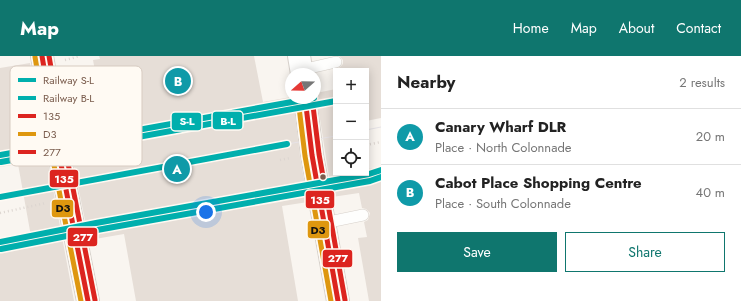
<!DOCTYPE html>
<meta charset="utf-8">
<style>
:root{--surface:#fff;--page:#f6f6f6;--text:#222;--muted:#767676;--line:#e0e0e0;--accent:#0f766e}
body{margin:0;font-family:Jost,sans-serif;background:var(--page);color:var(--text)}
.controls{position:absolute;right:12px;top:12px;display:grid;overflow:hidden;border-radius:0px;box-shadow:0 2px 10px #0003}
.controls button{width:36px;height:36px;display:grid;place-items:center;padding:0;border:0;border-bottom:1px solid var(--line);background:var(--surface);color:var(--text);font:20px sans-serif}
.compass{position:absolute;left:285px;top:12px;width:36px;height:36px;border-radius:50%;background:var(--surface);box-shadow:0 2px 10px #0003;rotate:250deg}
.you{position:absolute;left:206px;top:156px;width:14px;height:14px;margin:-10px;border:3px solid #fff;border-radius:50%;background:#1a73e8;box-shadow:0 0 0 6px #1a73e833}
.badge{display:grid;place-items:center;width:26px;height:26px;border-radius:50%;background:var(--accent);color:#fff;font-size:13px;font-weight:700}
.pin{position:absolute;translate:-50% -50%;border:2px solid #fff;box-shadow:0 1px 4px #0006}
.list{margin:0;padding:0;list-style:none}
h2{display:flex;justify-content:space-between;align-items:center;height:52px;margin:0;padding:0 16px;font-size:17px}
h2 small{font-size:13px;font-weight:400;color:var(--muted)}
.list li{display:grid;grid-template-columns:26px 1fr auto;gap:12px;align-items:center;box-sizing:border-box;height:56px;padding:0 16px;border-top:1px solid var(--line)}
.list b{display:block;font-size:15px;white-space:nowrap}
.list p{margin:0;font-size:13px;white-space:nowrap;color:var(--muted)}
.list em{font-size:13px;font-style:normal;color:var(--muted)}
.actions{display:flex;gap:8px;padding:12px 16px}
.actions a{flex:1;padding:9px 0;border:1px solid var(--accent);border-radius:0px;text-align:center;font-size:14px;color:var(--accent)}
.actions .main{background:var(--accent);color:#fff}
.icon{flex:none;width:22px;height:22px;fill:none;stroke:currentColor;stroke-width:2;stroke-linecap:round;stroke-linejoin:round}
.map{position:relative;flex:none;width:381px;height:245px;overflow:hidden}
header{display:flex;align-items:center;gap:24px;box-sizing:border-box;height:56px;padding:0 20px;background:var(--accent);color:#fff}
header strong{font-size:19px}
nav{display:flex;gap:22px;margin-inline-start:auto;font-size:14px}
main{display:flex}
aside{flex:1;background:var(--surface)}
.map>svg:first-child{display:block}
.building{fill:#e6ded7}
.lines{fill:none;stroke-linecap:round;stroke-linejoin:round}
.lane-casing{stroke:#d7d1cb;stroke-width:12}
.street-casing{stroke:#d7d1cb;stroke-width:24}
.path{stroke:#dcd5d0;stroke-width:2.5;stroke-dasharray:1 3;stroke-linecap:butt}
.lane{stroke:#fefefd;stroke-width:11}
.street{stroke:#fefefd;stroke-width:22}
.tram{stroke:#e6e3e7;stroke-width:1}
.bus-1-casing{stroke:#fffaf3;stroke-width:8}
.bus-2-casing{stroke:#fffaf3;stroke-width:8}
.bus-3-casing{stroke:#fffaf3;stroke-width:8}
.bus-1{stroke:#dc241f;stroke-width:5}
.bus-2{stroke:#de970f;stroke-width:5}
.bus-3{stroke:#dc241f;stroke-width:5}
.rail-1-casing{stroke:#fffaf3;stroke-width:9}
.rail-2-casing{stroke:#fffaf3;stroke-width:9}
.rail-1{stroke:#00afad;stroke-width:6}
.rail-2{stroke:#00afad;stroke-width:6}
.bus-dot{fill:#7a5c4d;stroke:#fffaf3;stroke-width:1.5}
.key{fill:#fffaf3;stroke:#d7cbc1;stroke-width:1}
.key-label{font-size:11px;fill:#7a5c4d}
.line-badge{stroke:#fffaf3;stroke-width:1.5}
.badge-label{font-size:11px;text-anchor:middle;font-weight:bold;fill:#fff}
.pale-badge-label{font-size:11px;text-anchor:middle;font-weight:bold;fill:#111}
</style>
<header>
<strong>Map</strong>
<nav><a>Home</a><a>Map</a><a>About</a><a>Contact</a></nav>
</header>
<main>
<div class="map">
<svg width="381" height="245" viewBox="0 0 381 245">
<rect width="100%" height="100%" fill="#f9f5f0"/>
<!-- building -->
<g class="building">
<path d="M 99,0 L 254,0 L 263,46 L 291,41 L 293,42 L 300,101 L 308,146 L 282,150 L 298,245 L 136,245 L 124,178 L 89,184 L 68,81 L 106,74 L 93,4 L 100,3 Z"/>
<path d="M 339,0 L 381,0 L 381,62 L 366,65 L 366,15 L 337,15 L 337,13 L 340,11 L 343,8 L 343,4 Z"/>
<path d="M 30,7 L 45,90 L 74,245 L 0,245 L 0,191 L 32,186 L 18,108 L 0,111 L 0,12 Z"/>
<path d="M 336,33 L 336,117 L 366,117 L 366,100 L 368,113 L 381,111 L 381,245 L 369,245 L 358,182 L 367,181 L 364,166 L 368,164 L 370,157 L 366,153 L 362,152 L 359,137 L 332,141 L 316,37 Z"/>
</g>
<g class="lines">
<!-- lane casing -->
<g class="lane-casing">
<g id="lane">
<path d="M 301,14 L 336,6"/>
<path d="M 324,167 L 363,159"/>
</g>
</g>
<!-- street casing -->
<g class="street-casing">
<g id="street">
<path d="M 42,0 L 57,88 L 88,245"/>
<path d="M 299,0 L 302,18"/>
<path d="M 305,42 L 312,99 L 338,245"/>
</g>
</g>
<!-- path -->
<g class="path">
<path d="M 65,4 L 80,0"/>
<path d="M 366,89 L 381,86"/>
<path d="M 7,97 L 35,92"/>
<path d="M 280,104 L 290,102"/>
<path d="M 0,157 L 46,147"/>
</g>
<!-- lane -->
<use href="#lane" class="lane"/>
<!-- street -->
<use href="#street" class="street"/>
<!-- tram -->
<g class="tram">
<path d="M 366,74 L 381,71"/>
<path d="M 287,88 L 336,80"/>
</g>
<!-- bus-1 casing -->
<g class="bus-1-casing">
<g id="bus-1">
<path d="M 42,0 L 57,88 L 88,245"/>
<path d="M 305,42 L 312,99 L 338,245"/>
</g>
</g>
<!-- bus-2 casing -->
<g class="bus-2-casing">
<g id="bus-2">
<path d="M 35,1 L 50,89 L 81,245"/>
<path d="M 298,43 L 305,100 L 331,245"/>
</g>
</g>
<!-- bus-3 casing -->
<g class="bus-3-casing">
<g id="bus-3">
<path d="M 49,0 L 64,87 L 95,244"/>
<path d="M 312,42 L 319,98 L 345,244"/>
</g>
</g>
<!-- bus-1 -->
<use href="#bus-1" class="bus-1"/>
<!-- bus-2 -->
<use href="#bus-2" class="bus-2"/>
<!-- bus-3 -->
<use href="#bus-3" class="bus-3"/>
<!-- rail-1 casing -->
<g class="rail-1-casing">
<g id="rail-1">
<path d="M 0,99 L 314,42"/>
<path d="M 0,141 L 287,88"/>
<path d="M 0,186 L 96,167 L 369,118 L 381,114"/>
</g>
</g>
<!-- rail-2 casing -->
<g class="rail-2-casing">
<g id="rail-2">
<path d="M 1,106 L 336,45"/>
<path d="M 1,193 L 97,174 L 370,125 L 381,121"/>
</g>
</g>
<!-- rail-1 -->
<use href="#rail-1" class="rail-1"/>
<!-- rail-2 -->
<use href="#rail-2" class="rail-2"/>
</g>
<!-- markers -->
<circle class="bus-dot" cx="323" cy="121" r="3.5"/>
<!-- legend -->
<rect x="10" y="10" width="132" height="100" rx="6" class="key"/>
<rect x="18" y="22" width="18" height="4" fill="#00afad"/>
<rect x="18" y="40" width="18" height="4" fill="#00afad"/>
<rect x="18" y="58" width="18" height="4" fill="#dc241f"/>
<rect x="18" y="76" width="18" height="4" fill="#de970f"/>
<rect x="18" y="94" width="18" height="4" fill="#dc241f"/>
<g class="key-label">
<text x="43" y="28">Railway S-L</text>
<text x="43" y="46">Railway B-L</text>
<text x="43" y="64">135</text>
<text x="43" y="82">D3</text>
<text x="43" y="100">277</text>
</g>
<g class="line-badge">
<rect x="212" y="55" width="31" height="19" rx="4" fill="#00afad"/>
<rect x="171" y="56" width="31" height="19" rx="4" fill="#00afad"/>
<rect x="49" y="113" width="30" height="19" rx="4" fill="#dc241f"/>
<rect x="305" y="134" width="30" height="19" rx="4" fill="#dc241f"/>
<rect x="51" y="143" width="23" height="19" rx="4" fill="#de970f"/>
<rect x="307" y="164" width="23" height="19" rx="4" fill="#de970f"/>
<rect x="67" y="171" width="31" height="20" rx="4" fill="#dc241f"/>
<rect x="322" y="193" width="31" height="19" rx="4" fill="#dc241f"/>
</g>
<g class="badge-label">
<text x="228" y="69">B-L</text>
<text x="187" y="69">S-L</text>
<text x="64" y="127">135</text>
<text x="320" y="148">135</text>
<text x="83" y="185">277</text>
<text x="338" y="206">277</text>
</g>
<g class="pale-badge-label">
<text x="63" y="156">D3</text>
<text x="318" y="178">D3</text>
</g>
</svg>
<div class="controls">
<button>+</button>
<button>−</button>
<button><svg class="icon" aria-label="locate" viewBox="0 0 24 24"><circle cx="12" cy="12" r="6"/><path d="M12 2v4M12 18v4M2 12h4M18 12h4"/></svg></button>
</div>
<svg class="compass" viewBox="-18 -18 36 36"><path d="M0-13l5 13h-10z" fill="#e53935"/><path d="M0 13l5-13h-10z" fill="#767676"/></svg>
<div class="you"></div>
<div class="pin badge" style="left:177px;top:113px;background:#0f9aa8">A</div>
<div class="pin badge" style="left:178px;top:25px;background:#0f9aa8">B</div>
</div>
<aside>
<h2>Nearby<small>2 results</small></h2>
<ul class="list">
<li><span class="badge" style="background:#0f9aa8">A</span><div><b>Canary Wharf DLR</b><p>Place · North Colonnade</p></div><em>20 m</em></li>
<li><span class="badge" style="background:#0f9aa8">B</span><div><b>Cabot Place Shopping Centre</b><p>Place · South Colonnade</p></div><em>40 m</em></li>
</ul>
<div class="actions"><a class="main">Save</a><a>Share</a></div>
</aside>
</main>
